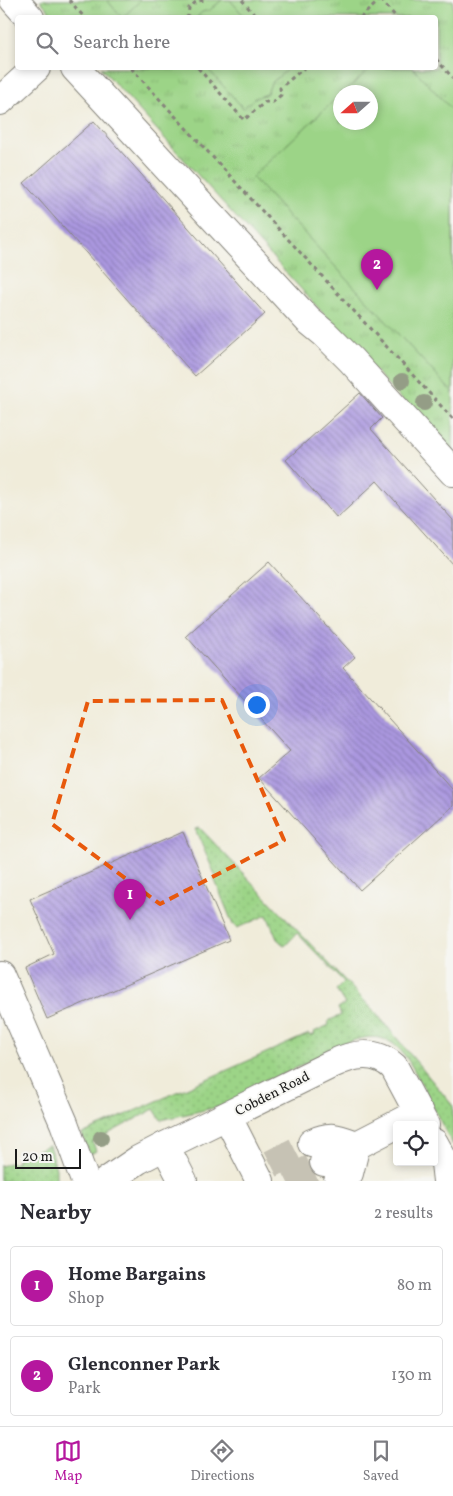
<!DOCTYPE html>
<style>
:root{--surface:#fff;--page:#f7f7f7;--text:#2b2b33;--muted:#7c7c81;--line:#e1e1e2;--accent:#b5179e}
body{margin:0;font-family:Vollkorn,serif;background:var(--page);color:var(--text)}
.controls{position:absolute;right:15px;bottom:15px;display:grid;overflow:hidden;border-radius:5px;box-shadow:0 2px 8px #0003}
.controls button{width:45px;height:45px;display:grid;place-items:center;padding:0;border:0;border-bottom:1px solid var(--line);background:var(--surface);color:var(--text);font:25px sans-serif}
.compass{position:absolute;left:333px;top:85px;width:45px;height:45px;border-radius:50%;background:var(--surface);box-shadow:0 2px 8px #0003;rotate:249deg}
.scale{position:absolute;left:15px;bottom:12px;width:66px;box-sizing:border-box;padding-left:5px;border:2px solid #1c1c1c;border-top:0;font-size:14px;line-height:18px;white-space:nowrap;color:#1c1c1c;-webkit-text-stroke:4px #f6f6f2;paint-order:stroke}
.you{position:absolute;left:256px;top:704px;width:18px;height:18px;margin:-12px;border:4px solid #fff;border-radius:50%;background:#1a73e8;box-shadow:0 0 0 8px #1a73e833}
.badge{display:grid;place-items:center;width:32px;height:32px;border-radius:50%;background:var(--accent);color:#fff;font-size:16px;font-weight:700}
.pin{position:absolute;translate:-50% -41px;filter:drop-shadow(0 1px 2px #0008)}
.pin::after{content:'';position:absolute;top:26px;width:18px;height:15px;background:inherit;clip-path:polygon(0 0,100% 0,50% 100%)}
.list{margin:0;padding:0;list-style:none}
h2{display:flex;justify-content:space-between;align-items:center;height:65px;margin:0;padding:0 20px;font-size:21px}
h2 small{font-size:16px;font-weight:400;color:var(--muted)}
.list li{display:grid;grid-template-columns:32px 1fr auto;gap:15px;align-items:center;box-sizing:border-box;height:80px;margin:0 10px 10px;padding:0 10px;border:1px solid var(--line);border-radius:5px}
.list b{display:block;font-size:19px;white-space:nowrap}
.list p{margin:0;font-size:16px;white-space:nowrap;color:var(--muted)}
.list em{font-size:16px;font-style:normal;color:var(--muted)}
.icon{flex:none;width:28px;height:28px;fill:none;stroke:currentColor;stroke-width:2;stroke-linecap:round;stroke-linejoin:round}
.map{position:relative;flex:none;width:453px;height:1181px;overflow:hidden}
.search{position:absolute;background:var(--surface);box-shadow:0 2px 8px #0003;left:15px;right:15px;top:15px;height:55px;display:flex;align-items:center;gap:12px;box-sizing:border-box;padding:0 18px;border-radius:5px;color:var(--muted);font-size:19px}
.sheet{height:245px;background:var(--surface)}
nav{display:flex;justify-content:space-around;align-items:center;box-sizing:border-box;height:70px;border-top:1px solid var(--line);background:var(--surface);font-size:14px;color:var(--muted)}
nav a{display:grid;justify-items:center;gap:2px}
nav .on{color:var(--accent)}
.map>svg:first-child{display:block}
.grass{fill:url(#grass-dots);stroke:#5c7852}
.park{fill:url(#park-tufts);stroke:#5c7852;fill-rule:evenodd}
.garden{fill:#9cd487;stroke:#5c7852}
.building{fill:url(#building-back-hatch)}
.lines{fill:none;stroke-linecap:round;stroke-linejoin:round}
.minor-tunnel{stroke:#c6c2b4;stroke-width:28;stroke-dasharray:28 14;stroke-linecap:butt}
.minor-casing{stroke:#86847b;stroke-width:30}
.path{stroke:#86847b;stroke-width:3;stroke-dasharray:4 4;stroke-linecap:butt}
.minor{stroke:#fff;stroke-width:28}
.tree{fill:#949d86}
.marked{fill:none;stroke:#e8590c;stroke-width:4;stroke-dasharray:10 6;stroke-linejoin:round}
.labels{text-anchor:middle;stroke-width:4;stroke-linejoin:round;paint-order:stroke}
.street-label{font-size:14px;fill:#1c1c1c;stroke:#f6f6f2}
</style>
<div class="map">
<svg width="453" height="1181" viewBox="0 0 453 1181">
<defs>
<pattern id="grass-dots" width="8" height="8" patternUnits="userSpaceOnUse" patternTransform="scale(1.25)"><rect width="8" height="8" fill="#9cd487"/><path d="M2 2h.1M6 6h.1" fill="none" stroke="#86b574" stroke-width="1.8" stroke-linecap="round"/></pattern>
<pattern id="park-tufts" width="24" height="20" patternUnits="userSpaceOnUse" patternTransform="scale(1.25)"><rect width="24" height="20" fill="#9cd487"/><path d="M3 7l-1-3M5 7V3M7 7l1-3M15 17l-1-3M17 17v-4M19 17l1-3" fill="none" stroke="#86b574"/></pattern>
<pattern id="building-back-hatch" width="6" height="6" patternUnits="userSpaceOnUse" patternTransform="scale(1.25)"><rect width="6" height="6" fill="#ab98e0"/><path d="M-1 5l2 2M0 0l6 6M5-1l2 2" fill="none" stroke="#8a7bb5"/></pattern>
</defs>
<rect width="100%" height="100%" fill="#f6f6f2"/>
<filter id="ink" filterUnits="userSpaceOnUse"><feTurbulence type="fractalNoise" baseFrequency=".02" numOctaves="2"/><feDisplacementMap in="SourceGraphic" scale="10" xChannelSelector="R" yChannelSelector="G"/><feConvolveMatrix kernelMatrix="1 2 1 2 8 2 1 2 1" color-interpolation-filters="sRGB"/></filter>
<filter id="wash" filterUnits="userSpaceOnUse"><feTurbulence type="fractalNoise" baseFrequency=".0096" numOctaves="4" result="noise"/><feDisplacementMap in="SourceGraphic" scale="20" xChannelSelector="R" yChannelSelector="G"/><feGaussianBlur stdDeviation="1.12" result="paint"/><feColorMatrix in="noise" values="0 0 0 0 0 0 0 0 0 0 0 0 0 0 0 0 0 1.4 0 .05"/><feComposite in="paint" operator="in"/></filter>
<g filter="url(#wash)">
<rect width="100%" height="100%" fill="#f0ecda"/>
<!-- grass -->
<g class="grass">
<path d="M 200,828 L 376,1013 L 453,1106 L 453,1145 C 442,1126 433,1106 423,1087 C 402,1046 388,1024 339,1046 L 222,1106 L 161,1120 L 154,1109 L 93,1142 L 96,1151 L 89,1155 L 82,1134 L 309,1034 L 310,1036 L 315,1034 L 314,1032 L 329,1025 L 328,1021 L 341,1015 L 338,1008 L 345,1004 L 336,990 L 344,982 L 297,933 L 285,946 L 277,939 L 267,915 L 237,928 L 235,925 L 233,925 L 214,878 L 216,877 L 195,829 Z"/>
<path d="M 49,1145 L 56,1169 L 56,1181 L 0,1181 L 0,1164 L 1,1166 L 11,1162 L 13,1164 L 17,1162 L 17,1159 Z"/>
</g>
<!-- park -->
<path class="park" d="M 40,0 L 453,0 L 453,457 L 101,68 L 436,68 L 436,18 L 55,18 ZM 340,92 L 370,92 L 370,122 L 340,122 Z"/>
<!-- garden -->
<g class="garden">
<path d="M 107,0 L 141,0 L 122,18 Z"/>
<path d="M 222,0 L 230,0 L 245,17 L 197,17 L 202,12 L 210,10 Z"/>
<path d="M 207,68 L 289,68 L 271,83 L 267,94 L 255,98 L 243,108 Z"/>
<path d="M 371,68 L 413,68 L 453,111 L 453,393 L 252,177 L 340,95 L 340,122 L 370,122 L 370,92 L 344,92 Z"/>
</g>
<g id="blocks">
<!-- building -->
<g class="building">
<path d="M 94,121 L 265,314 L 195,376 L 24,183 Z"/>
<path d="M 360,393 L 382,418 L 371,429 L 453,520 L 453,565 L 377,481 L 337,518 L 286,460 Z"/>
<path d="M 269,562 L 355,657 L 343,668 L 453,790 L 453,806 L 360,890 L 259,778 L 290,751 L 186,636 Z"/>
<path d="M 183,832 L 229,940 L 47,1019 L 25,968 L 54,954 L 30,899 Z"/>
</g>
</g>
</g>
<g filter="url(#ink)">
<use href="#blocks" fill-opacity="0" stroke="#86847b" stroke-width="1"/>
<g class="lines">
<!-- minor-tunnel -->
<g class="minor-tunnel">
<path d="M 271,1164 L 312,1143"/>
<path d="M 287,1181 L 324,1162"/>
</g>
<!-- minor casing -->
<g class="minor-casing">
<g id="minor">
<path d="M 14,0 L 30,18"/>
<path d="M 75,68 L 308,320 L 325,334 L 351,360 L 453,472"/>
<path d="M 0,101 L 36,68"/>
<path d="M 0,975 L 64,1123 L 85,1181"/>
<path d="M 227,1116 L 260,1181"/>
<path d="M 312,1143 C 331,1134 338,1138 356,1145 L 349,1173 L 338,1181"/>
<path d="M 434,1143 L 445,1163 L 447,1181"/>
<path d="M 165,1146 L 183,1181"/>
<path d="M 324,1162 L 419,1113"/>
<path d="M 107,1181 L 138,1160 L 165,1146 L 332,1064 C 353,1054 375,1049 394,1067 L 425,1125"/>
</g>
</g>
<!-- path -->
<g class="path">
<path d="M 69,0 L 85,18"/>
<path d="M 242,0 L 257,18"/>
<path d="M 381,0 L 397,18"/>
<path d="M 186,18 L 188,16 L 189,8 L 197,1 L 206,0"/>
<path d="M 360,18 L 380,0"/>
<path d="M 436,59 L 453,78"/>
<path d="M 131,68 L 453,419"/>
<path d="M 198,68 L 244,120 L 265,102 L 273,102 L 281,95 L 280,88 L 304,68"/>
</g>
<!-- minor -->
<use href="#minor" class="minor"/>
</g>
<!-- trees -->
<g class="tree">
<circle cx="402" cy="381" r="8"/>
<circle cx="424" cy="403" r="8"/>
<circle cx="101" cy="1138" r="8"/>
</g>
</g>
<!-- marked area -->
<path class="marked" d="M 222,700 L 284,840 L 160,904 L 52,824 L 88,701 Z"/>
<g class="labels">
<!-- street labels -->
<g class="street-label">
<text transform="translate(272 1093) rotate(-27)" y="5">Cobden Road</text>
</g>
</g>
</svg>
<div class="controls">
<button><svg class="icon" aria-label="locate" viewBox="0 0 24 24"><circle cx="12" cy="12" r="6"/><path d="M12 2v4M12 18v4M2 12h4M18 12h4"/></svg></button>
</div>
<svg class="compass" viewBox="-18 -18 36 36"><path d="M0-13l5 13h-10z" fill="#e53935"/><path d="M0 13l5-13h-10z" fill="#7c7c81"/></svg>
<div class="scale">20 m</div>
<div class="you"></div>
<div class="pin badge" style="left:130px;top:920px">1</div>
<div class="pin badge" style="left:377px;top:290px">2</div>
<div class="search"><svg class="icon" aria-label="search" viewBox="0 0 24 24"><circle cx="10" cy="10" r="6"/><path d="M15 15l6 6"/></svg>Search here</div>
</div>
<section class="sheet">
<h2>Nearby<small>2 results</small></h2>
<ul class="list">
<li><span class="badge">1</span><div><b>Home Bargains</b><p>Shop</p></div><em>80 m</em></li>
<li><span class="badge">2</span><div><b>Glenconner Park</b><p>Park</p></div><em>130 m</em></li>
</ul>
</section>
<nav>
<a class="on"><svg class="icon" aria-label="map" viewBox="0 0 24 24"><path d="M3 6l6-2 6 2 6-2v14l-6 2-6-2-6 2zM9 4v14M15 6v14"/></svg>Map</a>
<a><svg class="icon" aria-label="directions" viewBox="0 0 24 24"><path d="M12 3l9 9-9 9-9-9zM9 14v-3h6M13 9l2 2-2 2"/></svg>Directions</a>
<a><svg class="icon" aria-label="saved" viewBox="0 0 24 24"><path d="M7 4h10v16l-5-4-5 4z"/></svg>Saved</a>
</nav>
